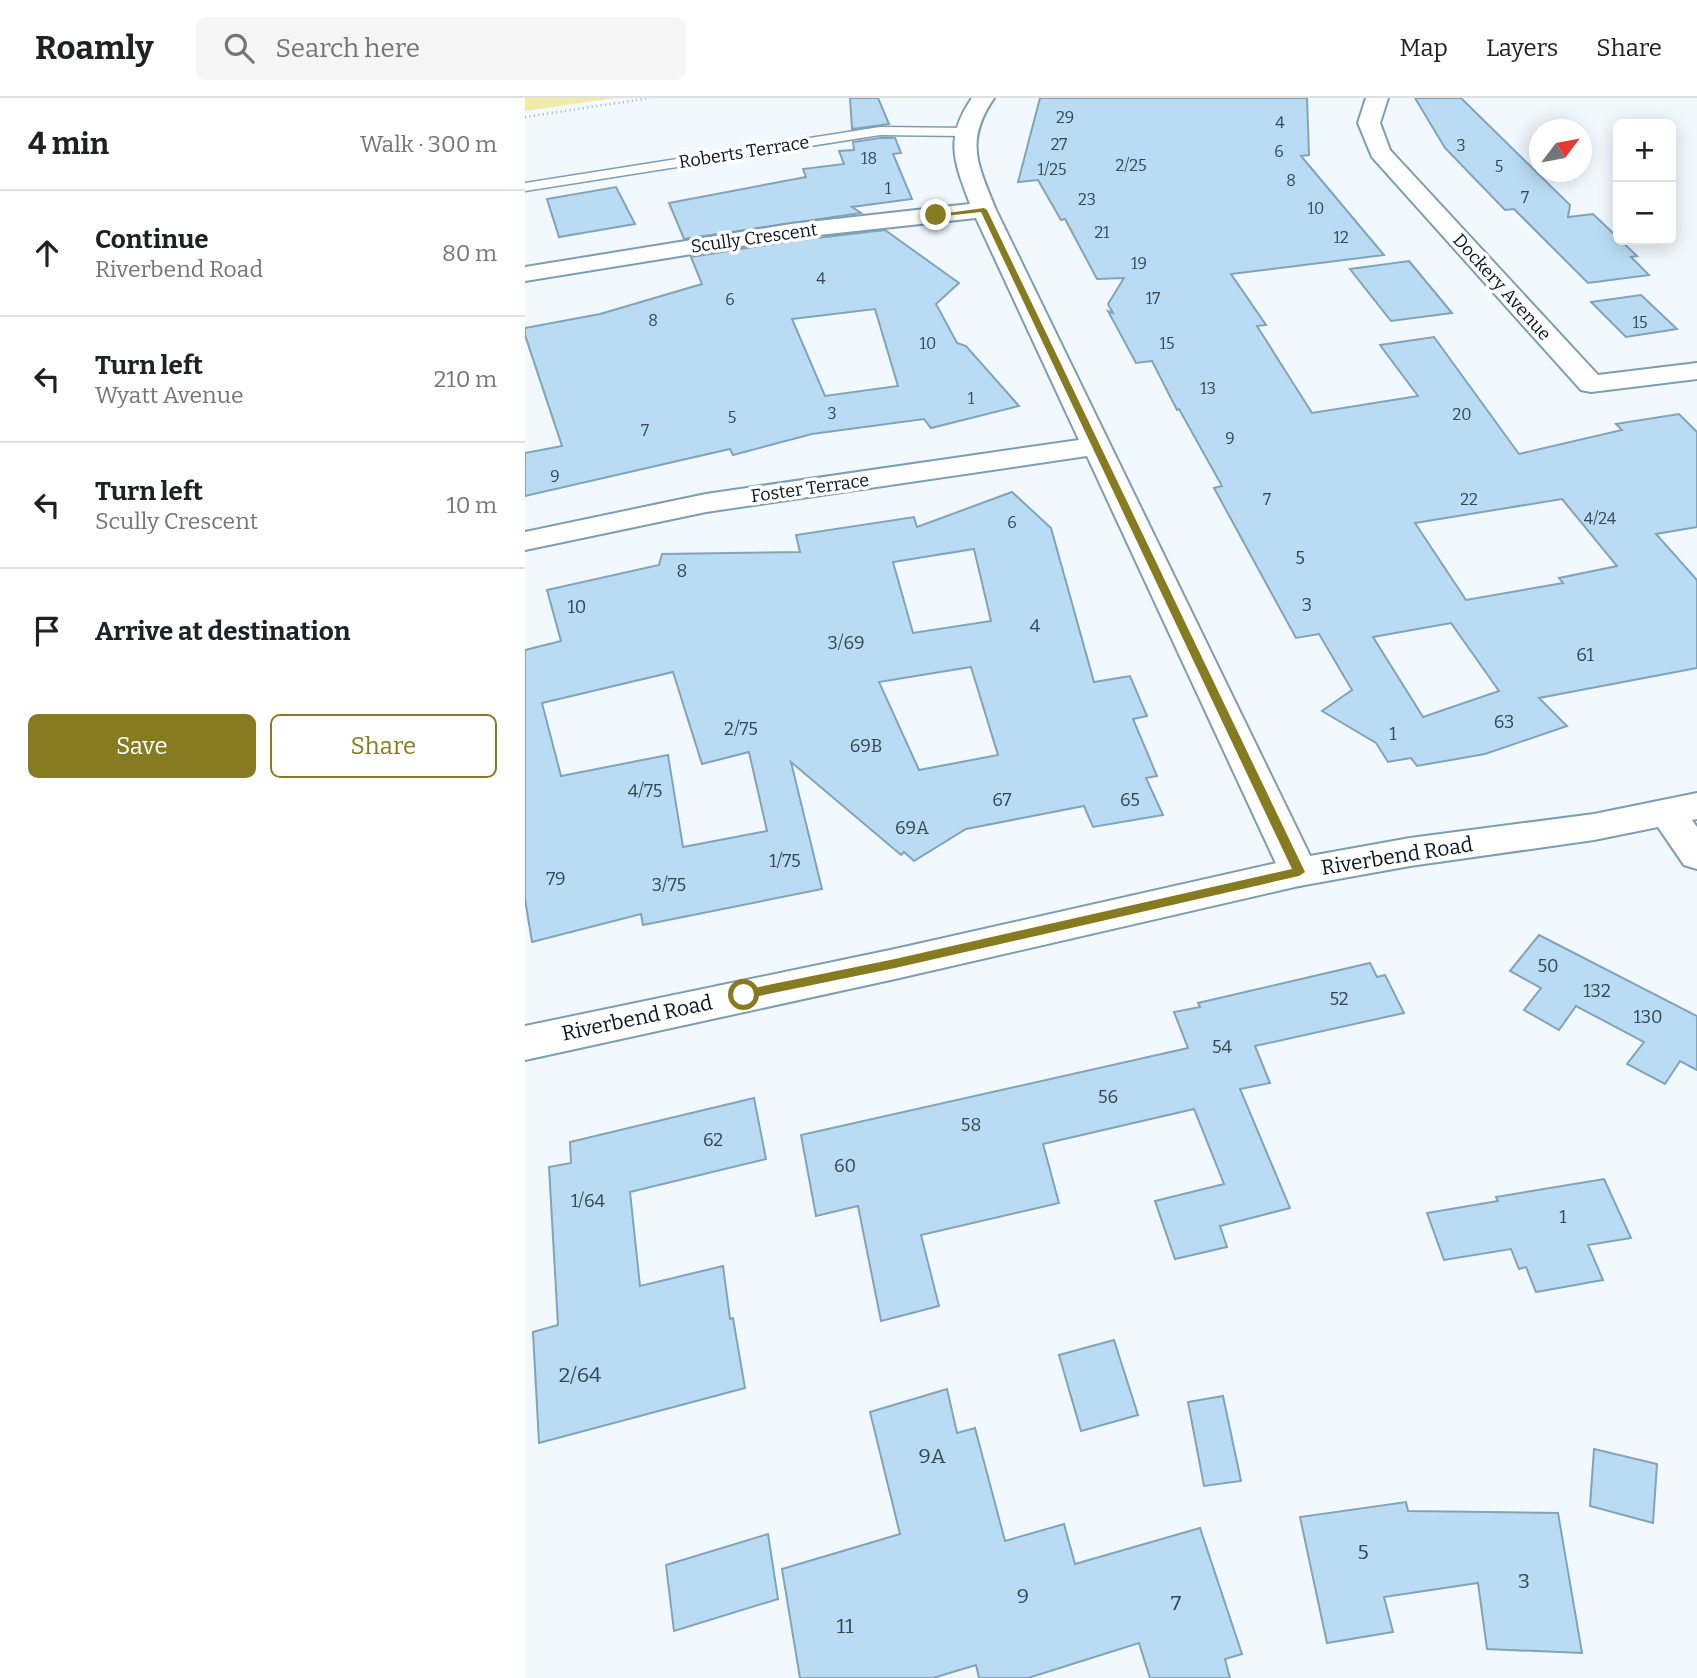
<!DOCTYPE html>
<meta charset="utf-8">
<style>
:root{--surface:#fff;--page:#f6f6f6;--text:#202124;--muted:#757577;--line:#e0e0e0;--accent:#867b21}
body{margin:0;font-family:Bitter,serif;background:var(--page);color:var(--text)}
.controls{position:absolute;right:21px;top:21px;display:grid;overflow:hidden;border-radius:10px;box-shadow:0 4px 18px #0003}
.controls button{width:63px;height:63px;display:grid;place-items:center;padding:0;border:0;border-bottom:2px solid var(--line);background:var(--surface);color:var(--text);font:35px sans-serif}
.compass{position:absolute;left:1004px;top:21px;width:63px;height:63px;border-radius:50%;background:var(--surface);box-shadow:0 4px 18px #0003;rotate:58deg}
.stop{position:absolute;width:21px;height:21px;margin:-16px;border:5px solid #867b21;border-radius:50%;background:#fff}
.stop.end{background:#867b21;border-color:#fff;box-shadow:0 2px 7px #0008}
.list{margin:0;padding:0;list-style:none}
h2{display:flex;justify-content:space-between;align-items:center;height:91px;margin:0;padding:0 28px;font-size:30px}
h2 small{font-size:23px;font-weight:400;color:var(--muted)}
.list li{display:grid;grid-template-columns:46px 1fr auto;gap:21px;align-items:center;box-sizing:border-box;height:126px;padding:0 28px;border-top:2px solid var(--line)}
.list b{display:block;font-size:26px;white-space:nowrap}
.list p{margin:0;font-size:23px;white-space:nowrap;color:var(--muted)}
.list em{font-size:23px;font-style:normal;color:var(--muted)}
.actions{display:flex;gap:14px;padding:21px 28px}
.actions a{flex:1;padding:16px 0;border:2px solid var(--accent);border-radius:10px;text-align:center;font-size:24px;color:var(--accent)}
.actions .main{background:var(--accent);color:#fff}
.icon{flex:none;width:38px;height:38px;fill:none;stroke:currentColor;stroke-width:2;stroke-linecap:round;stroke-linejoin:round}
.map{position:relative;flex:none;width:1172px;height:1580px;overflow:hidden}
header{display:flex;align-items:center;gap:42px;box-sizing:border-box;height:98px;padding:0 35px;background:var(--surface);border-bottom:2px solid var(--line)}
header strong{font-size:33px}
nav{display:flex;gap:38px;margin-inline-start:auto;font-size:24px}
.search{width:490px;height:63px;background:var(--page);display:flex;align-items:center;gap:18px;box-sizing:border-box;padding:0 24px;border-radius:10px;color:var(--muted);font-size:26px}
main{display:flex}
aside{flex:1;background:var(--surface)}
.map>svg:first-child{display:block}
.green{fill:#f1eaa9}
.building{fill:#b9dcf4;stroke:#82a3b9;stroke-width:2;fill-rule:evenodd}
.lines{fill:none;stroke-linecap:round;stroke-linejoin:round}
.service-casing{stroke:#7c9db3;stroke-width:3}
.minor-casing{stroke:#7c9db3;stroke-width:4}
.secondary-casing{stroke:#7c9db3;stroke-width:4}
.path{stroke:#a3acb2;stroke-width:2.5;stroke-dasharray:1 3.5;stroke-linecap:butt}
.service{fill:#fff;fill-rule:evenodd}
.minor{fill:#fff;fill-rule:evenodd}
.secondary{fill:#fff;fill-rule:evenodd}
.route{fill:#867b21}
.labels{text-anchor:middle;stroke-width:7;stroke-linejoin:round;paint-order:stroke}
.far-number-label{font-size:16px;fill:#344753}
.far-street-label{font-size:18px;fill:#08151d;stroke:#fff}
.number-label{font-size:18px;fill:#344753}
.street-label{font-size:21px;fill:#08151d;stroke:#fff}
.near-number-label{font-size:21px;fill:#344753}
</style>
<header>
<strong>Roamly</strong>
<div class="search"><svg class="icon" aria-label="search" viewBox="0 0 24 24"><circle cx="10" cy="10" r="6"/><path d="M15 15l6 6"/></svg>Search here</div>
<nav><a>Map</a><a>Layers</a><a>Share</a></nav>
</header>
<main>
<aside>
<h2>4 min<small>Walk · 300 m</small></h2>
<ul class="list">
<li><svg class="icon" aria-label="ahead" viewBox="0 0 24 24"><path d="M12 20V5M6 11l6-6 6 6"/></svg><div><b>Continue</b><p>Riverbend Road</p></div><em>80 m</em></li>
<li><svg class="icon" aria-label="left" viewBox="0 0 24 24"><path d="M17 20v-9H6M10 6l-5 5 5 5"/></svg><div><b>Turn left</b><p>Wyatt Avenue</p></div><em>210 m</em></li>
<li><svg class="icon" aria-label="left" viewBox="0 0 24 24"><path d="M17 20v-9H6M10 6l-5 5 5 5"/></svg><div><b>Turn left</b><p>Scully Crescent</p></div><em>10 m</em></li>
<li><svg class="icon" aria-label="arrive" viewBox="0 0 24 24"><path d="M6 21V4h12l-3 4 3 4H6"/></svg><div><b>Arrive at destination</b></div></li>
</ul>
<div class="actions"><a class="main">Save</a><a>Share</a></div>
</aside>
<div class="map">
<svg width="1172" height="1580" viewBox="0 0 1172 1580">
<rect width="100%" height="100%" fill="#f2f9fe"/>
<!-- green -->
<path class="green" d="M 0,0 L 90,0 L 0,13 Z"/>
<!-- building -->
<g class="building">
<path d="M 325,0 L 353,0 L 364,26 L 327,31 Z"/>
<path d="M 515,0 L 782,0 L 784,57 L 776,58 L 859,157 L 706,176 L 741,227 L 732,228 L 787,315 L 893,298 L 855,247 L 909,239 L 994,356 L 1097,332 L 1091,326 L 1154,316 L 1172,334 L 1172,429 L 1131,436 L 1172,482 L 1172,570 L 1014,600 L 1042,628 L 960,656 L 892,668 L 886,660 L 863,664 L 851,645 L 797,613 L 827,592 L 794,536 L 771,540 L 689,390 L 697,388 L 654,311 L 652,312 L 627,263 L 611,265 L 583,213 L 588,215 L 583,206 L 599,180 L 572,181 L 540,121 L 536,122 L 513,82 L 493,84 ZM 1037,401 L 1092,468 L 1034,480 L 1038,485 L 941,502 L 890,425 ZM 926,525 L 974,593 L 898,619 L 848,539 Z"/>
<path d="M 890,0 L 936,0 L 1045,107 L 1043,119 L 1068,116 L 1112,158 L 1106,159 L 1124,177 L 1063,185 L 989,111 L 980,112 L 920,50 Z"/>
<path d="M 355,40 L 370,40 L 376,55 L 368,56 L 387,101 L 327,109 L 336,115 L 159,141 L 144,105 L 281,79 L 278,71 L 319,66 L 314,53 L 329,52 L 328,44 Z"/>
<path d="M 91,89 L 110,126 L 34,139 L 22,101 Z"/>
<path d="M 360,132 L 434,185 L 411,206 L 432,245 L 441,248 L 494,308 L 406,330 L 399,321 L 287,336 L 208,357 L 205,351 L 0,398 L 0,355 L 37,348 L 0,237 L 0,230 L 75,216 L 177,186 L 166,159 L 266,143 ZM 350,211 L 373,288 L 300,298 L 267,221 Z"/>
<path d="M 884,163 L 927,215 L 866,223 L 825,171 Z"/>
<path d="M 1116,197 L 1152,231 L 1101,239 L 1066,204 Z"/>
<path d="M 487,394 L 526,430 L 569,584 L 605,578 L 622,618 L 608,621 L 632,678 L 621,680 L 638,717 L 568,729 L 559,708 L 441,731 L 389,763 L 379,754 L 376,757 L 266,664 L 297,791 L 118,827 L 116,816 L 7,844 L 0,801 L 0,552 L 36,543 L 22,492 L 134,467 L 137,456 L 275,454 L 271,437 L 389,419 L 392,429 ZM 449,451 L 466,523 L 388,535 L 368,464 ZM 446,569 L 473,657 L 394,672 L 354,584 ZM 148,574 L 177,666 L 224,654 L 242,733 L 158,749 L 143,657 L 36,678 L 17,605 Z"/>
<path d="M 1014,837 L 1172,918 L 1172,972 L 1155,963 L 1140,986 L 1102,966 L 1119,944 L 1051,908 L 1034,932 L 999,912 L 1016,890 L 985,873 Z"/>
<path d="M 845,865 L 852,879 L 860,877 L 879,915 L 730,948 L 745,985 L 715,991 L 765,1110 L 695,1128 L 702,1149 L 650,1161 L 630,1103 L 699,1086 L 669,1011 L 518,1046 L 534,1105 L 396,1137 L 414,1208 L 356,1223 L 333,1108 L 291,1118 L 276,1037 L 663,950 L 649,914 L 675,909 L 673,905 Z"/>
<path d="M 229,1000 L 241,1061 L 105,1094 L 115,1188 L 198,1168 L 205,1221 L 208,1220 L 220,1290 L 14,1345 L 8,1234 L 33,1227 L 24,1069 L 46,1065 L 45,1044 Z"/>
<path d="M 1079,1081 L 1106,1140 L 1063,1147 L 1078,1182 L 1011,1194 L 1001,1169 L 994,1171 L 986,1151 L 919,1162 L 902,1115 L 973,1103 L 971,1099 Z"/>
<path d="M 589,1242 L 613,1317 L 556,1333 L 534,1257 Z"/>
<path d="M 422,1291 L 432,1335 L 450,1330 L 480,1443 L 539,1426 L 550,1466 L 675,1430 L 717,1556 L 700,1561 L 705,1580 L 625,1580 L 614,1545 L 503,1580 L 454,1580 L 451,1567 L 408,1580 L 275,1580 L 257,1471 L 375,1436 L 345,1314 Z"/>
<path d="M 698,1298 L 716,1383 L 679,1388 L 663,1304 Z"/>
<path d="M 1069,1351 L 1132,1366 L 1128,1425 L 1065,1408 Z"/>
<path d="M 881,1404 L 883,1413 L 1033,1415 L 1057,1555 L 962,1551 L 953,1485 L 859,1499 L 868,1534 L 802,1545 L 775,1419 Z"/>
<path d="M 243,1436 L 253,1501 L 149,1533 L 141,1467 Z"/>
</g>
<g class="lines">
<!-- service casing -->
<g class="service-casing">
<path id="service" d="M 355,29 L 440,30 L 446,34 L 440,38 L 355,37 L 0,93 L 0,85 Z"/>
</g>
<!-- minor casing -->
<g class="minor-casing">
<g id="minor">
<path d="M 447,0 L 469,0 C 439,44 453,67 471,112 L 793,774 L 787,784 L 774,788 L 761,784 L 755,774 L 562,358 L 181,414 L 0,452 L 0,434 L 181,396 L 554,342 L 451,120 L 266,140 L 0,183 L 0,169 L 266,126 L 445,106 C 429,63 419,41 447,0 Z"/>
<path d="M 841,0 L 863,0 L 855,25 L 865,52 L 1073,277 L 1172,265 L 1172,281 L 1066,294 L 1056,292 L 847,59 L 833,25 Z"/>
</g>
</g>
<!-- secondary casing -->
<g class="secondary-casing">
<path id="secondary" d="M 1172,695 L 1172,721 L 1167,722 L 1172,729 L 1172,771 L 1159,767 L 1133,729 L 1069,742 L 885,768 L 774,788 L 370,881 L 0,962 L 0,928 L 370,851 L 774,760 L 885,740 L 1069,716 Z"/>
</g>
<!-- path -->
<path class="path" d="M 0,19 L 125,0"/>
<!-- service -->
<use href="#service" class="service"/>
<!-- minor -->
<use href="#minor" class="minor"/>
<!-- secondary -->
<use href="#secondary" class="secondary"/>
</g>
<!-- route -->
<path class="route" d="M 459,110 L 462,112 L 780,774 L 774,778 L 370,870 L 219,901 L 213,897 L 219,892 L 370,861 L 767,771 L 456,114 L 411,119 L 408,117 Z"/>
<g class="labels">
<!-- far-number labels -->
<g class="far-number-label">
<text x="540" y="25">29</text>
<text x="755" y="30">4</text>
<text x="534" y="52">27</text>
<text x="936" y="53">3</text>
<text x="754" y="59">6</text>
<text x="344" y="66">18</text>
<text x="606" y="73">2/25</text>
<text x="974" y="74">5</text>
<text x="527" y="77">1/25</text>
<text x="766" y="88">8</text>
<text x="363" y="96">1</text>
<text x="1000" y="105">7</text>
<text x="562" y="107">23</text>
<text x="791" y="116">10</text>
<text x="577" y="140">21</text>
<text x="816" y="145">12</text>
<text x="614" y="171">19</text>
<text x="296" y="186">4</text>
<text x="628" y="206">17</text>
<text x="205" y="207">6</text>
<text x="128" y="228">8</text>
<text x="1115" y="230">15</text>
<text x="403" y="251">10</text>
<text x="642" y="251">15</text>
<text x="683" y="296">13</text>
<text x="446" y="306">1</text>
<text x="307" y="321">3</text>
<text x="937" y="322">20</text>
<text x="207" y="325">5</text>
<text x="120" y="338">7</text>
<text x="705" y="346">9</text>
<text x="30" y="384">9</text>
<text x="742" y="407">7</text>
<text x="944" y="407">22</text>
<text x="1075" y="426">4/24</text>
<text x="487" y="430">6</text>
</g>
<!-- far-street labels -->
<g class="far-street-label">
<text transform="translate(219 54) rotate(-9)" y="6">Roberts Terrace</text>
<text transform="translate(229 140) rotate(-8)" y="6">Scully Crescent</text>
<text transform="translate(977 189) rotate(48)" y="6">Dockery Avenue</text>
<text transform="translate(285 390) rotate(-8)" y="6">Foster Terrace</text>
</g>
<!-- number labels -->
<g class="number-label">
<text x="775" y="466">5</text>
<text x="157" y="479">8</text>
<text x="782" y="513">3</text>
<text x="52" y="515">10</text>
<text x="510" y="534">4</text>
<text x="321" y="551">3/69</text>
<text x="1060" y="563">61</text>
<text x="979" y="630">63</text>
<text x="216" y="637">2/75</text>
<text x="868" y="642">1</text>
<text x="341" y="654">69B</text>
<text x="120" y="699">4/75</text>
<text x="477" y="708">67</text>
<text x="605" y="708">65</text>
<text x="387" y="736">69A</text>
<text x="260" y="769">1/75</text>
<text x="31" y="787">79</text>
<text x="144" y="793">3/75</text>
<text x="1023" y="874">50</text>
<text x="1072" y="899">132</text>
<text x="814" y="907">52</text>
<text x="1123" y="925">130</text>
<text x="697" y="955">54</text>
<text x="583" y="1005">56</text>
<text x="446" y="1033">58</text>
<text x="188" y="1048">62</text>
<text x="320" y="1074">60</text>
<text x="63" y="1109">1/64</text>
<text x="1038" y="1125">1</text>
</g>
<!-- street labels -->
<g class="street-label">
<text transform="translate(872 758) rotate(-9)" y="7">Riverbend Road</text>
<text transform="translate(112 920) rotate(-12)" y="7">Riverbend Road</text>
</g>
<!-- near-number labels -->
<g class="near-number-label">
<text x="55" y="1284">2/64</text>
<text x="407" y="1365">9A</text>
<text x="838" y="1461">5</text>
<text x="999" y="1490">3</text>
<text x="498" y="1505">9</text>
<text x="651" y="1512">7</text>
<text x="320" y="1535">11</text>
</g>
</g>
</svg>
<div class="controls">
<button>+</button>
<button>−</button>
</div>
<svg class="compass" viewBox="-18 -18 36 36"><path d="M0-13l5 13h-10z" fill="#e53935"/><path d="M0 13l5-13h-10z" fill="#757577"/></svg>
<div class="stop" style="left:219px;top:897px"></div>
<div class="stop end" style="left:411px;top:117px"></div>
</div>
</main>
